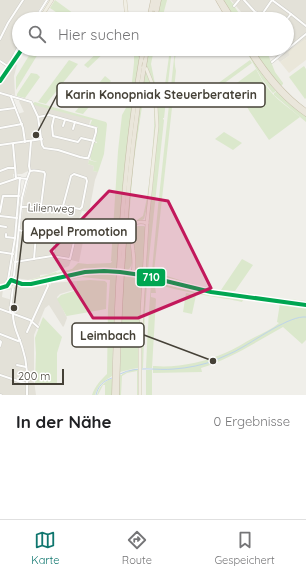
<!DOCTYPE html>
<html lang="de">
<meta charset="utf-8">
<style>
:root{--surface:#fff;--page:#f2f2f2;--text:#202124;--muted:#757577;--line:#e0e0e0;--accent:#0f766e}
body{margin:0;font-family:Quicksand,sans-serif;background:var(--page);color:var(--text)}
.scale{position:absolute;left:12px;bottom:10px;width:52px;box-sizing:border-box;padding-left:4px;border:2px solid #454137;border-top:0;font-size:11px;line-height:14px;white-space:nowrap;color:#454137;-webkit-text-stroke:3px #fff;paint-order:stroke}
.list{margin:0;padding:0;list-style:none}
h2{display:flex;justify-content:space-between;align-items:center;height:52px;margin:0;padding:0 16px;font-size:17px}
h2 small{font-size:13px;font-weight:400;color:var(--muted)}
.icon{flex:none;width:22px;height:22px;fill:none;stroke:currentColor;stroke-width:2;stroke-linecap:round;stroke-linejoin:round}
.map{position:relative;flex:none;width:306px;height:395px;overflow:hidden}
.search{position:absolute;background:var(--surface);box-shadow:0 1px 3px #0004;left:12px;right:12px;top:12px;height:44px;display:flex;align-items:center;gap:10px;box-sizing:border-box;padding:0 14px;border-radius:22px;color:var(--muted);font-size:15px}
.sheet{height:124px;background:var(--surface)}
nav{display:flex;justify-content:space-around;align-items:center;box-sizing:border-box;height:56px;border-top:1px solid var(--line);background:var(--surface);font-size:11px;color:var(--muted)}
nav a{display:grid;justify-items:center;gap:2px}
nav .on{color:var(--accent)}
.map>svg:first-child{display:block}
.residential{fill:#e3e1d8}
.education{fill:#eae7da}
.green{fill:#dbe8cc;fill-rule:evenodd}
.lines{fill:none;stroke-linecap:round;stroke-linejoin:round}
.stream{stroke:#bed4ea;stroke-width:1}
.minor-casing{stroke:#cecdc8;stroke-width:3}
.major-casing{stroke:#d1ccb9;stroke-width:4}
.highway-casing{stroke:#c5bea8;stroke-width:5}
.minor{stroke:#fdfdfc;stroke-width:2}
.major{stroke:#f0eee4;stroke-width:3}
.highway{stroke:#eae6db;stroke-width:4}
.major-bridge-casing{stroke:#d1ccb9;stroke-width:4;stroke-linecap:butt}
.highway-bridge-casing{stroke:#c5bea8;stroke-width:5;stroke-linecap:butt}
.major-bridge{stroke:#f0eee4;stroke-width:3}
.highway-bridge{stroke:#eae6db;stroke-width:4}
.bus-1-casing{stroke:#fff;stroke-width:7}
.bus-1{stroke:#00a651;stroke-width:4}
.marked{fill:#c2185b;fill-opacity:0.2;stroke:#c2185b;stroke-width:3;stroke-linejoin:round}
.labels{text-anchor:middle;stroke-width:3;stroke-linejoin:round;paint-order:stroke}
.street-label{font-size:11px;fill:#454137;stroke:#fff}
.leader{fill:none;stroke:#454137;stroke-width:1.5}
.callout-dot{fill:#454137;stroke:#fff;stroke-width:1.5}
.callout{fill:#fff;stroke:#454137;stroke-width:1.5}
.callout-label{font-size:12px;text-anchor:middle;font-weight:bold;fill:#454137}
.line-badge{stroke:#fff;stroke-width:1.5}
.badge-label{font-size:11px;text-anchor:middle;font-weight:bold;fill:#fff}
</style>
<div class="map">
<svg width="306" height="395" viewBox="0 0 306 395">
<rect width="100%" height="100%" fill="#f0efea"/>
<!-- residential -->
<g class="residential">
<path d="M 0,0 L 45,0 L 33,19 L 19,19 L 19,43 L 9,64 L 7,64 L 0,59 Z"/>
<path d="M 231,0 L 306,0 L 306,41 L 305,40 L 289,53 L 290,55 L 280,62 L 269,49 L 287,49 L 287,19 L 247,19 Z"/>
<path d="M 14,63 L 17,65 L 14,76 L 15,95 L 9,94 L 8,96 L 10,97 L 17,114 L 24,112 L 19,101 L 20,100 L 29,103 L 32,106 L 35,104 L 91,119 L 88,127 L 94,129 L 95,131 L 88,156 L 85,157 L 84,159 L 89,160 L 88,164 L 94,166 L 93,171 L 98,172 L 95,180 L 89,212 L 82,211 L 79,219 L 87,221 L 79,262 L 71,260 L 69,266 L 49,274 L 40,275 L 40,277 L 28,280 L 16,278 L 16,266 L 19,263 L 19,261 L 17,259 L 24,198 L 31,171 L 28,171 L 22,174 L 13,174 L 14,180 L 19,179 L 18,198 L 13,253 L 6,285 L 0,286 L 0,95 L 1,94 L 2,92 L 0,91 L 0,84 Z"/>
<path d="M 77,281 L 77,289 L 60,294 L 57,297 L 67,318 L 64,326 L 63,327 L 49,305 L 45,308 L 34,335 L 34,381 L 36,395 L 0,395 L 0,289 L 3,289 L 2,297 L 12,300 L 14,288 L 18,287 L 46,285 L 50,286 L 51,283 Z"/>
</g>
<!-- education -->
<path class="education" d="M 305,39 L 306,41 L 306,60 L 289,73 L 280,62 L 290,55 L 288,52 Z"/>
<!-- green -->
<g class="green">
<path d="M 55,0 L 81,19 L 66,19 L 50,8 Z"/>
<path d="M 161,0 L 167,0 L 162,19 L 157,19 Z"/>
<path d="M 223,0 L 230,0 L 233,4 L 234,3 L 234,6 L 243,19 L 234,19 Z"/>
<path d="M 33,49 L 41,49 L 16,90 L 16,77 Z"/>
<path d="M 101,49 L 108,49 L 88,68 L 84,65 Z"/>
<path d="M 133,49 L 136,49 L 139,57 L 139,61 C 122,165 115,270 112,376 C 102,383 100,382 95,395 L 92,395 C 95,386 100,381 107,374 L 108,309 L 110,280 L 82,277 L 73,279 L 51,281 L 86,273 L 113,272 L 112,273 L 116,273 L 116,269 L 99,269 L 83,270 L 49,277 L 49,278 L 32,282 L 30,280 L 56,272 L 57,273 L 72,269 L 78,263 L 87,264 L 111,263 L 112,261 L 111,261 L 118,151 L 122,115 L 127,106 L 130,99 L 134,63 L 134,54 Z"/>
<path d="M 149,49 L 154,49 L 151,64 L 155,84 L 161,87 L 165,87 L 165,85 L 170,49 L 172,49 L 164,118 L 163,118 L 163,119 L 164,120 L 149,258 L 145,311 L 143,368 L 141,368 L 143,321 L 150,207 L 158,124 L 157,106 L 150,76 L 146,66 Z"/>
<path d="M 175,49 L 179,49 C 174,56 174,63 176,71 L 153,281 L 155,287 L 156,293 L 151,293 L 151,297 L 155,298 L 156,299 L 152,368 L 146,368 C 150,261 164,155 175,49 Z"/>
<path d="M 245,49 L 247,49 L 278,92 L 278,94 L 279,93 L 306,115 L 306,122 L 274,95 L 274,93 L 276,92 L 276,91 L 273,93 L 272,92 L 262,79 Z"/>
<path d="M 252,49 L 266,49 L 275,72 L 283,83 L 283,84 L 280,87 L 271,76 Z"/>
<path d="M 69,60 L 78,64 L 46,104 L 38,102 Z"/>
<path d="M 250,60 L 252,63 L 204,98 L 202,95 Z"/>
<path d="M 304,66 L 306,69 L 306,98 L 305,99 L 289,77 Z"/>
<path d="M 256,69 C 260,77 264,84 270,91 C 278,101 290,108 300,117 L 269,140 L 250,112 L 234,85 Z"/>
<path d="M 146,70 L 150,81 L 155,99 L 156,125 L 147,208 L 144,219 L 132,225 L 129,224 C 131,228 129,229 129,234 C 129,244 137,263 128,270 L 124,270 L 124,274 L 143,278 L 139,366 L 138,368 L 132,369 L 120,372 L 123,290 L 128,203 L 136,129 ZM 143,100 L 153,101 C 156,120 153,138 152,157 C 150,177 148,197 143,216 L 131,224 L 129,223 L 129,220 L 133,166 Z"/>
<path d="M 31,73 L 37,74 L 40,77 L 25,98 L 17,96 L 17,94 Z"/>
<path d="M 105,76 L 111,81 L 83,114 L 75,112 Z"/>
<path d="M 35,102 L 106,122 L 107,124 L 104,154 L 98,172 L 93,171 L 94,166 L 88,164 L 89,160 L 96,162 L 97,162 L 91,160 L 90,157 L 94,142 L 97,143 L 97,142 L 95,141 L 97,131 L 96,128 L 98,128 L 98,127 L 90,125 L 92,120 L 34,105 L 33,103 Z"/>
<path d="M 224,132 L 242,143 L 233,150 L 215,139 Z"/>
<path d="M 138,226 L 144,226 L 146,228 L 144,274 L 136,270 L 134,266 L 132,234 L 134,228 Z"/>
<path d="M 242,259 L 253,265 L 235,291 L 247,292 L 252,295 L 306,301 L 306,303 L 251,296 L 247,292 L 221,290 Z"/>
<path d="M 157,273 C 186,282 214,291 245,293 L 247,294 L 247,295 L 246,296 L 225,294 L 156,278 L 156,277 L 155,277 L 155,274 Z"/>
<path d="M 90,280 L 105,281 L 107,283 L 106,309 L 67,316 L 67,317 L 57,299 L 61,295 L 77,290 L 77,281 Z"/>
<path d="M 154,280 L 156,281 L 156,280 L 201,291 L 241,298 L 242,298 L 232,297 L 243,299 L 243,300 L 242,302 C 236,301 231,299 226,299 C 203,295 181,291 159,285 L 155,284 Z"/>
<path d="M 186,293 L 196,295 L 192,314 L 183,312 Z"/>
<path d="M 280,303 L 306,306 L 306,340 L 302,344 L 283,327 C 256,342 230,359 201,368 L 202,372 L 153,373 L 153,366 L 155,366 C 176,368 205,362 225,353 C 235,349 245,342 255,337 C 263,333 272,329 279,323 L 277,322 Z"/>
<path d="M 43,317 L 62,337 L 57,353 L 57,384 L 35,383 L 36,353 L 35,338 Z"/>
<path d="M 134,369 L 138,369 L 139,371 L 139,395 L 137,395 L 137,371 L 127,373 L 122,376 L 121,395 L 119,395 L 120,375 L 122,375 L 122,374 Z"/>
<rect x="146" y="370" width="6" height="25"/>
<path d="M 110,379 L 112,379 L 112,395 L 105,395 L 105,385 L 103,385 L 98,395 L 97,395 C 99,387 103,383 110,379 Z"/>
</g>
<g class="lines">
<!-- stream -->
<g class="stream">
<path d="M 120,374 C 138,365 156,371 174,369 C 188,368 203,365 216,360 C 224,356 233,353 241,348 C 256,340 290,315 306,317"/>
<path d="M 96,395 C 98,386 103,381 112,378"/>
</g>
<!-- minor casing -->
<g class="minor-casing">
<g id="minor">
<path d="M 244,0 L 255,12 L 259,14"/>
<path d="M 272,0 L 291,14 L 306,26"/>
<path d="M 234,6 L 239,0"/>
<path d="M 259,14 L 263,13 L 272,0"/>
<path d="M 35,19 L 47,0"/>
<path d="M 287,19 L 291,14"/>
<path d="M 0,39 L 8,23 L 23,0"/>
<path d="M 12,59 L 19,46"/>
<path d="M 0,61 L 9,67"/>
<path d="M 272,62 L 306,34"/>
<path d="M 0,93 L 31,102 L 38,117 L 42,145 L 44,148 L 58,150 L 80,157 L 85,158 L 88,158 L 89,156 L 96,132 L 96,128 L 49,115 L 38,117"/>
<path d="M 11,96 L 11,97 L 23,128 L 25,142"/>
<path d="M 0,110 L 15,108"/>
<path d="M 54,117 L 52,126 L 53,136 L 78,142 L 81,138 L 94,141"/>
<path d="M 63,126 L 65,120"/>
<path d="M 0,128 L 22,124"/>
<path d="M 73,129 L 75,122"/>
<path d="M 13,144 L 16,178"/>
<path d="M 0,145 L 42,139"/>
<path d="M 0,171 L 8,168 L 14,168"/>
<path d="M 30,171 C 33,170 40,171 44,172 L 45,174 L 41,206"/>
<path d="M 0,184 L 18,178 L 27,179"/>
<path d="M 21,207 L 63,206 L 80,209 L 82,207 L 87,181 L 86,178 L 74,174 L 71,176 L 63,206"/>
<path d="M 0,212 L 3,196 L 19,196"/>
<path d="M 0,216 L 17,218"/>
<path d="M 0,226 L 6,227"/>
<path d="M 19,230 L 36,235 L 34,259"/>
<path d="M 6,234 L 6,237 L 15,238"/>
<path d="M 0,252 L 13,254"/>
<path d="M 15,262 L 52,256 L 70,259 L 77,229 L 77,227 L 62,223 L 52,256"/>
<path d="M 8,280 L 15,238 L 20,178"/>
<path d="M 12,280 L 14,275 L 22,198 L 26,182 L 30,171 L 29,166 L 31,141"/>
<path d="M 0,309 L 30,320 L 38,327"/>
<path d="M 10,312 L 13,287"/>
<path d="M 13,313 C 12,326 20,338 23,350 C 28,365 27,380 27,395"/>
<path d="M 27,332 L 48,286 L 47,280"/>
<path d="M 0,334 L 18,341 L 20,340"/>
<path d="M 0,341 L 1,342 L 0,346"/>
<path d="M 17,365 L 26,367"/>
<path d="M 0,375 L 27,384"/>
<path d="M 0,395 L 1,395"/>
</g>
</g>
<!-- major casing -->
<g class="major-casing">
<g id="major">
<path d="M 125,0 L 127,19"/>
<path d="M 40,19 L 52,0"/>
<path d="M 137,49 L 140,55"/>
<path d="M 0,81 L 22,49"/>
<path d="M 126,273 L 143,276"/>
<path d="M 133,273 C 134,267 134,258 133,251 C 132,239 126,217 147,223"/>
<path d="M 156,279 L 211,292 L 306,305"/>
<path d="M 6,287 L 9,284 L 9,282 L 11,280 L 19,283"/>
<path d="M 0,288 L 13,287 L 15,285 L 22,284 L 33,284 L 85,272 L 114,271"/>
<path d="M 140,395 L 140,349 L 147,223 L 157,126 L 156,106 L 155,97 L 152,83 L 146,68"/>
</g>
</g>
<!-- highway casing -->
<g class="highway-casing">
<g id="highway">
<path d="M 218,0 L 229,19"/>
<path d="M 221,0 L 233,19"/>
<path d="M 154,9 L 156,0"/>
<path d="M 149,19 L 153,0"/>
<path d="M 155,19 L 159,0"/>
<path d="M 248,49 C 263,74 281,97 306,114"/>
<path d="M 251,49 C 266,73 283,95 306,111"/>
<path d="M 142,56 L 143,49"/>
<path d="M 145,61 L 147,49"/>
<path d="M 114,395 C 117,283 122,172 141,61"/>
<path d="M 117,395 C 120,285 126,176 144,67"/>
</g>
</g>
<!-- minor -->
<use href="#minor" class="minor"/>
<!-- major -->
<use href="#major" class="major"/>
<!-- highway -->
<use href="#highway" class="highway"/>
<!-- major-bridge casing -->
<g class="major-bridge-casing">
<g id="major-bridge">
<path d="M 114,271 L 126,273"/>
<path d="M 143,276 L 156,279"/>
</g>
</g>
<!-- highway-bridge casing -->
<g class="highway-bridge-casing">
<g id="highway-bridge">
<path d="M 141,61 L 142,56"/>
<path d="M 144,67 L 145,61"/>
</g>
</g>
<!-- major-bridge -->
<use href="#major-bridge" class="major-bridge"/>
<!-- highway-bridge -->
<use href="#highway-bridge" class="highway-bridge"/>
<!-- bus-1 casing -->
<g class="bus-1-casing">
<g id="bus-1">
<path d="M 0,81 L 22,49"/>
<path d="M 0,288 L 7,286 L 11,280 L 22,284 L 31,284 L 85,272 L 104,271 L 120,272 L 141,275 L 211,292 L 306,305"/>
</g>
</g>
<!-- bus-1 -->
<use href="#bus-1" class="bus-1"/>
</g>
<!-- marked area -->
<path class="marked" d="M 109,191 L 168,201 L 211,288 L 138,318 L 93,318 L 51,251 Z"/>
<g class="labels">
<!-- street labels -->
<g class="street-label">
<text transform="translate(51 208) rotate(2)" y="4">Lilienweg</text>
</g>
</g>
<!-- callouts -->
<path class="leader" d="M36 135L57 95M14 308L23 231M213 361L144 335"/>
<g class="callout-dot">
<circle cx="36" cy="135" r="4"/>
<circle cx="14" cy="308" r="4"/>
<circle cx="213" cy="361" r="4"/>
</g>
<g class="callout">
<rect x="57" y="83" width="208" height="24" rx="4"/>
<rect x="23" y="219" width="113" height="24" rx="4"/>
<rect x="72" y="323" width="72" height="24" rx="4"/>
</g>
<g class="callout-label">
<text x="161" y="99">Karin Konopniak Steuerberaterin</text>
<text x="79" y="236">Appel Promotion</text>
<text x="108" y="340">Leimbach</text>
</g>
<rect class="line-badge" x="136" y="268" width="30" height="19" rx="4" fill="#00a651"/>
<g class="badge-label">
<text x="151" y="281">710</text>
</g>
</svg>
<div class="scale">200 m</div>
<div class="search"><svg class="icon" aria-label="search" viewBox="0 0 24 24"><circle cx="10" cy="10" r="6"/><path d="M15 15l6 6"/></svg>Hier suchen</div>
</div>
<section class="sheet">
<h2>In der Nähe<small>0 Ergebnisse</small></h2>
<ul class="list">
</ul>
</section>
<nav>
<a class="on"><svg class="icon" aria-label="map" viewBox="0 0 24 24"><path d="M3 6l6-2 6 2 6-2v14l-6 2-6-2-6 2zM9 4v14M15 6v14"/></svg>Karte</a>
<a><svg class="icon" aria-label="directions" viewBox="0 0 24 24"><path d="M12 3l9 9-9 9-9-9zM9 14v-3h6M13 9l2 2-2 2"/></svg>Route</a>
<a><svg class="icon" aria-label="saved" viewBox="0 0 24 24"><path d="M7 4h10v16l-5-4-5 4z"/></svg>Gespeichert</a>
</nav>
